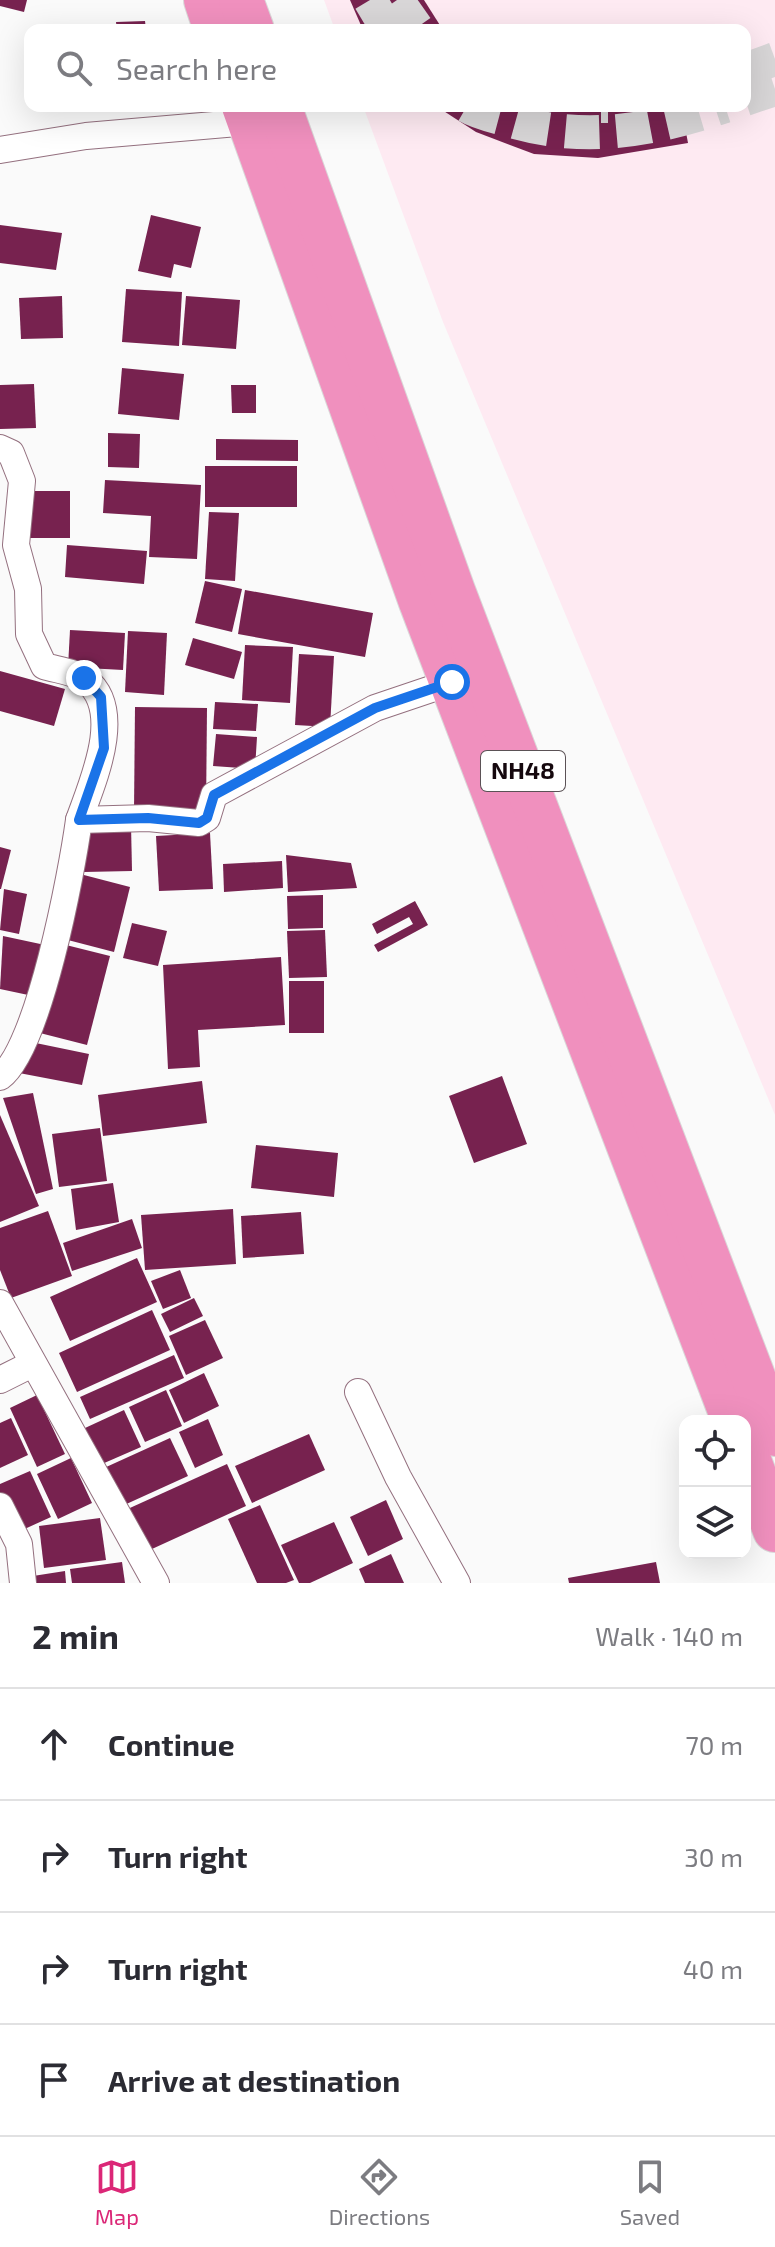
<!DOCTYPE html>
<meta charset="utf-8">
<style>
:root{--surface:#fff;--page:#f7f7f7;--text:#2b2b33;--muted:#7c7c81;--line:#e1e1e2;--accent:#db2777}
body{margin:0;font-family:"Exo 2",sans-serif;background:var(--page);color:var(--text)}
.controls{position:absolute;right:24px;bottom:24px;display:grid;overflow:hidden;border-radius:16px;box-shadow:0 8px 32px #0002}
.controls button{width:72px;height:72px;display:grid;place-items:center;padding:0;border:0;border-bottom:2px solid var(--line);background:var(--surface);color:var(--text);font:40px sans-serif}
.stop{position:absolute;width:24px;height:24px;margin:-18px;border:6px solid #1a73e8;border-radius:50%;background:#fff}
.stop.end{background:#1a73e8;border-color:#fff;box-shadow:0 2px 8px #0008}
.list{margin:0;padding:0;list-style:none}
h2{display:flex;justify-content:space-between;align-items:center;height:104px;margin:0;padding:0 32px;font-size:34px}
h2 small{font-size:26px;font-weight:400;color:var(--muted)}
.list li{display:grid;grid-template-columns:52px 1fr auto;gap:24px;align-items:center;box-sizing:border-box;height:112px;padding:0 32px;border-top:2px solid var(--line)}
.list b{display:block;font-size:30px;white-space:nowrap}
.list em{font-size:26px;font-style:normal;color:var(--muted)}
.icon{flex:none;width:44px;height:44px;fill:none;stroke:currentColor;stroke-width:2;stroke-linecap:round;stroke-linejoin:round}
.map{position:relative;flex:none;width:775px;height:1583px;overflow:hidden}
.search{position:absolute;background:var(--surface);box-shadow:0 8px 32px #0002;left:24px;right:24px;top:24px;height:88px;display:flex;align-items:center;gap:20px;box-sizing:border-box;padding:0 28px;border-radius:16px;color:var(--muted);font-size:30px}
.sheet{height:552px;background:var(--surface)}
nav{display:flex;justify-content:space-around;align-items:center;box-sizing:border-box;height:112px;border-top:2px solid var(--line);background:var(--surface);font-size:22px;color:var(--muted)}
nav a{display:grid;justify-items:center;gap:4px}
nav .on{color:var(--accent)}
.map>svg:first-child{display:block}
.built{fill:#feeaf2}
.building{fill:#77224f}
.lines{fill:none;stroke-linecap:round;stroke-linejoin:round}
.tertiary-tunnel{stroke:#d8d6d7;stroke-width:34;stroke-dasharray:34 17;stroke-linecap:butt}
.minor-casing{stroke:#94707f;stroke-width:28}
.trunk-casing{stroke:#dad7d8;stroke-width:46}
.minor{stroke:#fff;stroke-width:26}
.trunk{stroke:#f090be;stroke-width:44}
.route{stroke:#1a73e8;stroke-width:10}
.labels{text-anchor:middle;stroke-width:8;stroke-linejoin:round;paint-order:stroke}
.shield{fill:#fff;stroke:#5b5256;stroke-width:2}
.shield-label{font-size:24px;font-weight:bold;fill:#15080e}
</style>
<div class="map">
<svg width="775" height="1583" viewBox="0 0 775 1583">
<rect width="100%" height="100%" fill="#fafafa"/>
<!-- built -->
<path class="built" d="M 324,0 L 775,0 L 775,1115 L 443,322 L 363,106 L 745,106 L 745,30 L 335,30 Z"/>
<!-- building -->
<g class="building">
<path d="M 0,0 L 27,0 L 24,12 L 0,6 Z"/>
<path d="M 350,0 L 424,0 L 443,30 L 363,30 Z"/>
<path d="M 145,21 L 146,30 L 117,30 L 116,22 Z"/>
<path d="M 436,106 L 681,106 L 688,143 L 598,158 L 534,154 L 476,132 Z"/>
<path d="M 151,215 L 201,227 L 191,268 L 174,264 L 171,278 L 138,271 Z"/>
<path d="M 0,225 L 62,233 L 56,270 L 0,263 Z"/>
<path d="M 126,289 L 182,292 L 179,346 L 122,342 Z"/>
<path d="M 62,296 L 63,338 L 21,339 L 19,298 Z"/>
<path d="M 186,296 L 240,300 L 236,349 L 182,345 Z"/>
<path d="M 122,368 L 184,374 L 179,420 L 118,414 Z"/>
<path d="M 34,384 L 36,428 L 0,429 L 0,385 Z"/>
<path d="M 231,385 L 256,385 L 256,413 L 232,413 Z"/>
<path d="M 108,433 L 140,434 L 139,468 L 108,467 Z"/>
<path d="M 216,439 L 298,440 L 298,461 L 216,460 Z"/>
<rect x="205" y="466" width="92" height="41"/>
<path d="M 105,480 L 201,485 L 197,559 L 149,557 L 151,516 L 103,513 Z"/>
<rect x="28" y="491" width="42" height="47"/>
<path d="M 209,512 L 239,513 L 235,581 L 205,579 Z"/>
<path d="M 67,545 L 147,551 L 144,584 L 65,577 Z"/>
<path d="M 205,581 L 242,589 L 232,632 L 195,623 Z"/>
<path d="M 245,590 L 373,613 L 365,657 L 238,634 Z"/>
<path d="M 70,630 L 125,633 L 123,670 L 68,667 Z"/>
<path d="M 128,631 L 167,633 L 164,695 L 125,692 Z"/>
<path d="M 193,638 L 242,652 L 234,679 L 185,665 Z"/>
<path d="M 245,645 L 293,647 L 290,703 L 242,700 Z"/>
<path d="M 299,654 L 334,656 L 330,727 L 295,725 Z"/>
<path d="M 0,671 L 65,689 L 54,726 L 0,711 Z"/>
<path d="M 215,702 L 258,704 L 256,731 L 213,729 Z"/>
<path d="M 135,707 L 207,708 L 206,812 L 134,811 Z"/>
<path d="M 216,734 L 257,737 L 255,769 L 213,766 Z"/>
<path d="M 131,824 L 132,871 L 84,872 L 84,825 Z"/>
<path d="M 210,833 L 213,889 L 159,891 L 156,836 Z"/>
<path d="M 0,847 L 11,850 L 1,889 L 0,889 Z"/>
<path d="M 286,855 L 351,863 L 357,888 L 288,892 Z"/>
<path d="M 282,861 L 283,888 L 224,892 L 223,864 Z"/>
<path d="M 80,874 L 130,887 L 114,952 L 64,939 Z"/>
<path d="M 4,889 L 27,894 L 19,934 L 0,930 Z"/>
<path d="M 323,895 L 323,928 L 288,929 L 287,896 Z"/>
<path d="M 415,901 L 428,925 L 378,952 L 374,945 L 413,924 L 409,917 L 377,934 L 372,924 Z"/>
<path d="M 132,923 L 167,931 L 158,966 L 123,958 Z"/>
<path d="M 325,930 L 327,977 L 289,978 L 287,931 Z"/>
<path d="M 3,936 L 45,945 L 33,996 L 0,989 Z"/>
<path d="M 58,943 L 110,956 L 87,1045 L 36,1032 Z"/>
<path d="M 281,957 L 285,1025 L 198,1030 L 200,1067 L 168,1069 L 163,965 Z"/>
<rect x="289" y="981" width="35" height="52"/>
<path d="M 26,1041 L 89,1054 L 82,1085 L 19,1073 Z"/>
<path d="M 502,1076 L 527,1144 L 474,1163 L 449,1096 Z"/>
<path d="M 202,1081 L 207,1123 L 103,1136 L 98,1095 Z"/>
<path d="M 33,1093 L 53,1189 L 36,1194 L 3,1098 Z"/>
<path d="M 0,1115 L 39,1206 L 0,1222 Z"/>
<path d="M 100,1128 L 107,1181 L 59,1187 L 52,1134 Z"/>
<path d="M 256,1145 L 338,1153 L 334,1197 L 251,1188 Z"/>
<path d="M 113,1183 L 119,1222 L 76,1230 L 71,1189 Z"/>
<path d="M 233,1209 L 236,1264 L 145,1270 L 141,1215 Z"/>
<path d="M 48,1211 L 72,1276 L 11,1298 L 0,1270 L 0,1228 Z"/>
<path d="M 301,1212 L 304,1254 L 243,1258 L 241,1216 Z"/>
<path d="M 132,1219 L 142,1248 L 72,1271 L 63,1243 Z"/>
<path d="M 137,1258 L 157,1302 L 70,1341 L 50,1297 Z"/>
<path d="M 180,1270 L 191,1298 L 163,1309 L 151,1281 Z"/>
<path d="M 194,1298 L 203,1316 L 170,1332 L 161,1314 Z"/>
<path d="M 152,1310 L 170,1350 L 77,1392 L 59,1353 Z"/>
<path d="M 205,1320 L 223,1358 L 186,1375 L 169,1336 Z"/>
<path d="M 174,1355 L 184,1378 L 90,1419 L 80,1397 Z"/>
<path d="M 204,1373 L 219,1406 L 184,1423 L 169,1390 Z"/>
<path d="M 166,1390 L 182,1426 L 145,1442 L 129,1407 Z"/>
<path d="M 37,1395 L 65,1454 L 37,1467 L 10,1408 Z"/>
<path d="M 124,1410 L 141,1447 L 102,1464 L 85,1428 Z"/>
<path d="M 11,1418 L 28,1455 L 0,1468 L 0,1423 Z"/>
<path d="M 208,1419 L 223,1455 L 195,1468 L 179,1432 Z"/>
<path d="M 309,1434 L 325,1470 L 252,1503 L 235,1466 Z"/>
<path d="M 170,1438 L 188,1476 L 122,1506 L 104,1468 Z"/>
<path d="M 71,1458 L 92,1503 L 58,1519 L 37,1474 Z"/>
<path d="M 227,1464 L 246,1506 L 141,1554 L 121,1512 Z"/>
<path d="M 30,1471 L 51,1517 L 18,1532 L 0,1492 L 0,1484 Z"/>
<path d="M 386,1500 L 403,1539 L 368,1556 L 350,1517 Z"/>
<path d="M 260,1505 L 294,1580 L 286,1583 L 257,1583 L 228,1519 Z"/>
<path d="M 100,1518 L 106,1560 L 44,1568 L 39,1526 Z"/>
<path d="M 334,1522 L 353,1563 L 310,1583 L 299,1583 L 281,1545 Z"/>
<path d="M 391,1554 L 404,1583 L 365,1583 L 359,1569 Z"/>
<path d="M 122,1562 L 125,1583 L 72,1583 L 70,1569 Z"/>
<path d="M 656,1562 L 660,1583 L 569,1583 L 568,1578 Z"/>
<path d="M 65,1571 L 66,1583 L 34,1583 L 33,1576 Z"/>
</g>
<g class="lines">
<!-- tertiary-tunnel -->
<g class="tertiary-tunnel">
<path d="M 370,0 L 388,30"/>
<path d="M 397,0 L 418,30"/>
<path d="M 745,70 L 775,59"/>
<path d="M 745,99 L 775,89"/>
<path d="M 467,106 C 479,113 494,116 508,120 C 584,143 651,131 725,106"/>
<path d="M 601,106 L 608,106"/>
</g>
<!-- minor casing -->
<g class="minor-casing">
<g id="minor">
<path d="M 0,150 L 86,136 L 249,122"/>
<path d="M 0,448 L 11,453 L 22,481 L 16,545 L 28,589 L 29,634 L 44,666 C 57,670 76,672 86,680 C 125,711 92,783 79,820"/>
<path d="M 0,1077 C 39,1049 72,871 79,820 L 148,818 L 199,823 L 207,818 L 214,795 L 375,708 L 452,682"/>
<path d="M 0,1303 L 156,1583"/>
<path d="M 0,1380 L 32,1364"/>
<path d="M 358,1392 L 398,1477 L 457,1583"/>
<path d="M 0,1506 L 19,1544 L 23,1583"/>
</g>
</g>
<!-- trunk casing -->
<g class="trunk-casing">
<g id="trunk">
<path d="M 206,0 L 216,30"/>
<path d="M 241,0 L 252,30"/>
<path d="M 244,106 L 421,602 L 734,1421"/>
<path d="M 279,106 L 453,591 L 775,1434"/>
<path d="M 745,1450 L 775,1530"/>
</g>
</g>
<!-- minor -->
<use href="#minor" class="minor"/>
<!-- trunk -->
<use href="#trunk" class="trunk"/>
</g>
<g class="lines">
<!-- route -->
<path class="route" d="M 84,678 L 101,697 L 104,748 L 79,820 L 148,818 L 199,823 L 207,818 L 214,795 L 375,708 L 452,682"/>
</g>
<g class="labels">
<!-- shield labels -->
<rect class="shield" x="481" y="751" width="84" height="40" rx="6"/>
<g class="shield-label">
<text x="523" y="779">NH48</text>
</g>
</g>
</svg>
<div class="controls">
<button><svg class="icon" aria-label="locate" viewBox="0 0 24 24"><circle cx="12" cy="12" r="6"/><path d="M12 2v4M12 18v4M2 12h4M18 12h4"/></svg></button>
<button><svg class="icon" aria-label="layers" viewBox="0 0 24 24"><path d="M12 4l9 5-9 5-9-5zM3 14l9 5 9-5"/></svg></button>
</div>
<div class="stop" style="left:452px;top:682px"></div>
<div class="stop end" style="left:84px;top:678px"></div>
<div class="search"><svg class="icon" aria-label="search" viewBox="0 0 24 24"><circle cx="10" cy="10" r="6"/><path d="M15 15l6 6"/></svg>Search here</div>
</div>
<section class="sheet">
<h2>2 min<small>Walk · 140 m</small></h2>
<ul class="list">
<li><svg class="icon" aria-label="ahead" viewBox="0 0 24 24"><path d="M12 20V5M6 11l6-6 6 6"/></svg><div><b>Continue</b></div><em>70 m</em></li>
<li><svg class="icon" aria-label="right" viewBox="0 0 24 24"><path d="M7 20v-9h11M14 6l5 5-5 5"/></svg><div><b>Turn right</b></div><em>30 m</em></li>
<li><svg class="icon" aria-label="right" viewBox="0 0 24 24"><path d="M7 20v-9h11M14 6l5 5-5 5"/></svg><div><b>Turn right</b></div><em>40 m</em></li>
<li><svg class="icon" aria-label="arrive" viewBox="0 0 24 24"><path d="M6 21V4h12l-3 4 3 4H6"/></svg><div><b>Arrive at destination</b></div></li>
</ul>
</section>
<nav>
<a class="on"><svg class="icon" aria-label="map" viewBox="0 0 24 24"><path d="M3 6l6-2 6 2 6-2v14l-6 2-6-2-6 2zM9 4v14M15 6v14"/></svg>Map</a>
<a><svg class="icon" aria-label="directions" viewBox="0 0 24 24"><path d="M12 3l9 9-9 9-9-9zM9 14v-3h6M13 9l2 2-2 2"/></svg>Directions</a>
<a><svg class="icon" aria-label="saved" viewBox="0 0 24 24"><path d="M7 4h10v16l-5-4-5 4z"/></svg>Saved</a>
</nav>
